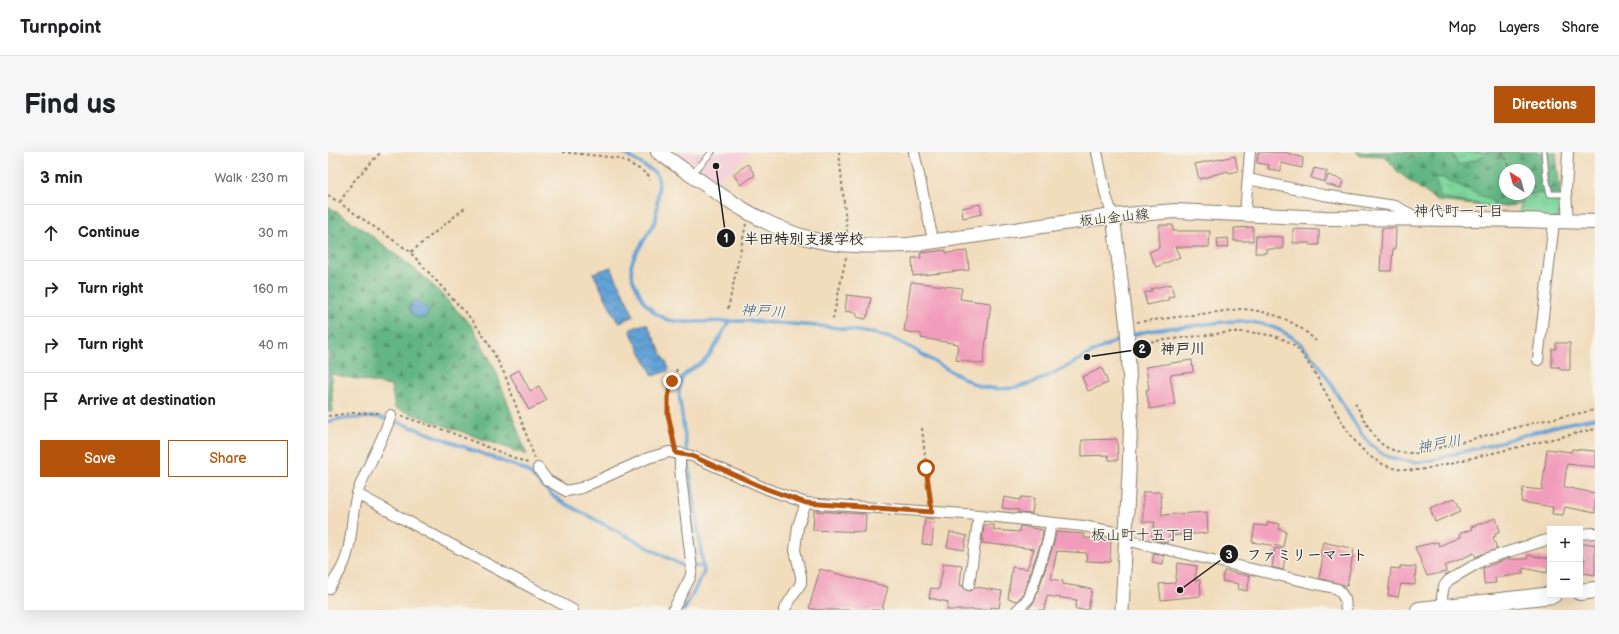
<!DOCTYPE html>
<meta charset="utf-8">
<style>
:root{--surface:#fff;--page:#f6f6f6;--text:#202124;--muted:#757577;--line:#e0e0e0;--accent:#b45309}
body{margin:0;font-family:"Balsamiq Sans","Klee One",sans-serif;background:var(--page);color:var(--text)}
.controls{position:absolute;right:12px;bottom:12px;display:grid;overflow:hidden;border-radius:0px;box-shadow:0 4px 16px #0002}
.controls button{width:36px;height:36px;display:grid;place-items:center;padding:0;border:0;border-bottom:1px solid var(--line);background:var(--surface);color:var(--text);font:20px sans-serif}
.compass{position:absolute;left:1171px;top:12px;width:36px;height:36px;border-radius:50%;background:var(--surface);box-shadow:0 4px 16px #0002;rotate:324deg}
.stop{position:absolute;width:12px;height:12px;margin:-9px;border:3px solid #b45309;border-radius:50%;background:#fff}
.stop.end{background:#b45309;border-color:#fff;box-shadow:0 1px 4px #0008}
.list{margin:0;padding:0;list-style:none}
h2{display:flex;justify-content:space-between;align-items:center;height:52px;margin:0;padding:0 16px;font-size:17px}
h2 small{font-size:13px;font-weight:400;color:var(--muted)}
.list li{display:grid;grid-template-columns:26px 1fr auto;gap:12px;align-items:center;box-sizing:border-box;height:56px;padding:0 16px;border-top:1px solid var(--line)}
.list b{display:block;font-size:15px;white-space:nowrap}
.list em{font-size:13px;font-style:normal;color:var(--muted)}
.actions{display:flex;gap:8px;padding:12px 16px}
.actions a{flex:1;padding:9px 0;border:1px solid var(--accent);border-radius:0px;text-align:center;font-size:14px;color:var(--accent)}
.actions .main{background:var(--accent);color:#fff}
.icon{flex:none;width:22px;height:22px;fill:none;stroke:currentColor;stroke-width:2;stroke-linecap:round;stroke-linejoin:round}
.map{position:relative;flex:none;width:1267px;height:458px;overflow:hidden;border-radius:0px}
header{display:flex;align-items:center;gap:24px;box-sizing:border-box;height:56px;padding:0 20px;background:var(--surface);border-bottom:1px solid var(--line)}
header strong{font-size:19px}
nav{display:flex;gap:22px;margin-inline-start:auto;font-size:14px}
.intro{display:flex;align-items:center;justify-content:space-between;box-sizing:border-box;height:96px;padding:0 24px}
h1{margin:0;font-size:28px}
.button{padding:10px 18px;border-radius:0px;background:var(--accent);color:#fff;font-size:14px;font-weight:700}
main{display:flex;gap:24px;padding:0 24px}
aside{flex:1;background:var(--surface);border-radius:0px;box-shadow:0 4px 16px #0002}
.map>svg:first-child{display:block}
.built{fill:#f5cfdb}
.forest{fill:url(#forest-firs);stroke:#406950;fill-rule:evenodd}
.park{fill:url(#park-tufts);stroke:#4c785c}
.water{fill:url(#water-waves);stroke:#405f79}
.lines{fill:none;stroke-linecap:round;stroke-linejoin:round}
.stream{stroke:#64a2d6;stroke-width:3.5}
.building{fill:#f29cbb}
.service-casing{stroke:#867c6c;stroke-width:7}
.minor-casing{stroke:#867c6c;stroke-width:12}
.tertiary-casing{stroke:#867c6c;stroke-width:15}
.secondary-casing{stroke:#867c6c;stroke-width:16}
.primary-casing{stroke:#867c6c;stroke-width:18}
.path{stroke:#867c6c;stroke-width:2;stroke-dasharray:3 3;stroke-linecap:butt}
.service{stroke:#fff;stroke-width:5}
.minor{stroke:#fff;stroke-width:10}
.tertiary{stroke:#fff;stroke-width:13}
.secondary{stroke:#fff;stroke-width:14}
.primary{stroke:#fff;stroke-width:16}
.route{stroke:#b45309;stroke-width:5}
.labels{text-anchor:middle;stroke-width:3;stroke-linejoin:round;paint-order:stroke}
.street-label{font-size:14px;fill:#1c1c1c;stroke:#f7f3e8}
.neighbourhood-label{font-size:15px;fill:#1c1c1c;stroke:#f7f3e8}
.water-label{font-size:15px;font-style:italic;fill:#3c5870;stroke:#f7f3e8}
.leader{fill:none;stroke:#1c1c1c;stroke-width:1.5}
.callout-dot{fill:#1c1c1c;stroke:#f7f3e8;stroke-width:1.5}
.mark-label{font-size:12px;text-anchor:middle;font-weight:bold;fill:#fff}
.callout-label{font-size:15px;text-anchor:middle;font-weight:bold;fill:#1c1c1c;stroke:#f7f3e8;stroke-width:3;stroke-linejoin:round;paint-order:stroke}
</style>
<header>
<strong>Turnpoint</strong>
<nav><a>Map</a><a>Layers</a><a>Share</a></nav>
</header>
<div class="intro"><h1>Find us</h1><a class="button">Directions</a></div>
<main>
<aside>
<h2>3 min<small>Walk · 230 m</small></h2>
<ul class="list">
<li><svg class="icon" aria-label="ahead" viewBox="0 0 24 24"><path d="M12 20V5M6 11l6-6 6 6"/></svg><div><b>Continue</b></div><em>30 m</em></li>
<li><svg class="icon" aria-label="right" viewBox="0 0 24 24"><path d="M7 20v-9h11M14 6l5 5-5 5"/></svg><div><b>Turn right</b></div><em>160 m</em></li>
<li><svg class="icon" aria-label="right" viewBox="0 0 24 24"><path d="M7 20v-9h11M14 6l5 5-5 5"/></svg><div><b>Turn right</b></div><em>40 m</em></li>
<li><svg class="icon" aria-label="arrive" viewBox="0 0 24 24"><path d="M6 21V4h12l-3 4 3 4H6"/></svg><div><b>Arrive at destination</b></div></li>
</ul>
<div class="actions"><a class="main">Save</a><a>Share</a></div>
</aside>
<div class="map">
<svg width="1267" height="458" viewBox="0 0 1267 458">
<defs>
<pattern id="forest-firs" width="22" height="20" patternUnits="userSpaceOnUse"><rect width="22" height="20" fill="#64b683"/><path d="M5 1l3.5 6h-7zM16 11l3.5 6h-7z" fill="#52936a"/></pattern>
<pattern id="park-tufts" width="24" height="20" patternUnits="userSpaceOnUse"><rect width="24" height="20" fill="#7bd59b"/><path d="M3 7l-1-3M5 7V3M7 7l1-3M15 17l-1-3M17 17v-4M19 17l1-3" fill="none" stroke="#6ab685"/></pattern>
<pattern id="water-waves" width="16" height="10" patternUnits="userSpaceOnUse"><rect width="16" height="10" fill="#64a2d6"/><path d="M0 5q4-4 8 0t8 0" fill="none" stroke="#5283ad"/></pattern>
</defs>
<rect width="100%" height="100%" fill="#f7f3e8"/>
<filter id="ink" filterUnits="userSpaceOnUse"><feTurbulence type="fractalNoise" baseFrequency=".025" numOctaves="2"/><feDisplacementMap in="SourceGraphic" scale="8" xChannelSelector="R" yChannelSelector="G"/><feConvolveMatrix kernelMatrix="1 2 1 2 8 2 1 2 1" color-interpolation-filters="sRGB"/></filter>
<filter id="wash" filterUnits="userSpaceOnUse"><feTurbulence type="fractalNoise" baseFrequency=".012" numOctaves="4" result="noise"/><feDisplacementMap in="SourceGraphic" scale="16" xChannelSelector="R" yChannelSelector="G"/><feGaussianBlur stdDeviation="0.9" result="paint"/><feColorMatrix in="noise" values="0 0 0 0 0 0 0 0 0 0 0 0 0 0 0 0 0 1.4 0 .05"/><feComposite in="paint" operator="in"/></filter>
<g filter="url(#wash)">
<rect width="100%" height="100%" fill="#f1dcbb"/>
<!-- built -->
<path class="built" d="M 349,0 L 422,0 L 391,28 Z"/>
<!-- forest -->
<g class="forest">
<path d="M 1028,0 L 1228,0 L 1232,41 L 1188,53 L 1167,55 L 1109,49 L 1070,20 L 1057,4 L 1032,3 ZM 1177,18 L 1201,18 L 1201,42 L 1177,42 Z"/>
<path d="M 0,54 L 39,80 L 99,127 L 144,174 L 167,217 L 199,303 L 67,256 L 63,234 L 3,222 L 5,259 L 0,260 Z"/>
</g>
<!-- park -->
<g class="park">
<path d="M 1124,0 L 1160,0 L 1150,7 L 1130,13 Z"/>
<path d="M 1107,25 L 1115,26 L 1166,50 L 1165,55 L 1113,46 Z"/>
<path d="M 1232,41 L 1232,67 L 1188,68 L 1197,42 Z"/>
</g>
<!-- water -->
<g class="water">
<path d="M 283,115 L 306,164 L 292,170 L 289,169 L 265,121 Z"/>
<path d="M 89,148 L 101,159 C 98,175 74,162 85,149 Z"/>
<path d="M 316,172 L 319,172 L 341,216 L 340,219 L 325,224 L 302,179 L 303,177 Z"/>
</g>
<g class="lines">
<!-- stream -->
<g class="stream">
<path d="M 294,0 L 323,18 L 329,23 L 331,30 L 328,68 L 306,105 L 303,114 L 305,128 L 316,150 L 327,161 L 340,168 L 356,170 L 421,169 L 504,175 L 549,182 L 568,188 L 582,195 L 619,217 L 650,234 C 703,249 749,202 796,186"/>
<path d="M 802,184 C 824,176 848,176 871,173 C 883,172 897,169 910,169 C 971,171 988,207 1016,254 C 1027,272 1040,297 1061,305 C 1069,307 1080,310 1088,310 C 1102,310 1116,305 1130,301 C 1176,291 1220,273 1267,266"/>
<path d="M 0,270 L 10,267 L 50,265 L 75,272 L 198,318 L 224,343 L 234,350 L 357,415 L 375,414"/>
<path d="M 356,458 L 376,420 L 351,242 C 351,215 366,221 380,205 C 388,194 394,181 401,170"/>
</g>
</g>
<g id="blocks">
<!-- building -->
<g class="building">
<path d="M 930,0 L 957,0 L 975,6 L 974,16 L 953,11 L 953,19 L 940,17 L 941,13 L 929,11 Z"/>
<path d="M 907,4 L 910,19 L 901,21 L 900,19 L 871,27 L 867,12 Z"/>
<path d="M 420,12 L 427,23 L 413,33 L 405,22 Z"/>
<path d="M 986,16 L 999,19 L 996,30 L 983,26 Z"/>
<path d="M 1000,23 L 1015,28 L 1013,36 L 997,32 Z"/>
<path d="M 652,52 L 654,62 L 635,66 L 634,56 Z"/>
<path d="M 831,73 L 845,73 L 845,79 L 882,79 L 881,95 L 847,95 L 852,105 L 828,115 L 821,100 L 831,96 Z"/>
<path d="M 925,75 L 925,89 L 906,89 L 906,76 Z"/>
<path d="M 1054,76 L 1068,76 L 1067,97 L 1065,97 L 1063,119 L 1052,119 Z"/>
<path d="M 965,77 L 991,78 L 991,93 L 982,93 L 982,91 L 965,91 Z"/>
<path d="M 928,84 L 955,85 L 955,97 L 938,97 L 938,101 L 927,101 Z"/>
<path d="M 900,86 L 901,95 L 890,96 L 889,87 Z"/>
<path d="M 618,98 L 618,101 L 639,99 L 641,118 L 585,124 L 584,106 L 593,106 L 592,101 Z"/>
<path d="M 583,130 L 634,136 L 632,147 L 663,151 L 655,212 L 628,208 L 630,192 L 593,186 L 593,182 L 576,179 Z"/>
<path d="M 843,132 L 846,144 L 840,145 L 841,148 L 819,153 L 816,141 L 824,139 L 823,137 Z"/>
<path d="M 519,143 L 543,146 L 540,163 L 539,163 L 538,167 L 528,165 L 529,161 L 517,159 Z"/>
<path d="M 1228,191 L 1242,191 L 1242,218 L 1232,218 L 1232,215 L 1224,215 L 1224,197 L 1228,197 Z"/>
<path d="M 864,208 L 865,220 L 842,223 L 847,252 L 822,257 L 818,238 L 821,237 L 818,215 Z"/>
<path d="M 774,216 L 780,231 L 760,239 L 754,225 Z"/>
<path d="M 191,218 L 202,239 L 211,234 L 219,248 L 201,258 L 182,223 Z"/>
<path d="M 789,287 L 790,308 L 781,308 L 780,303 L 754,304 L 754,288 Z"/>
<path d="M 1219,297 L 1243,300 L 1244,297 L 1267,299 L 1267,315 L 1239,312 L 1236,335 L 1267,341 L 1267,361 L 1237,355 L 1235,363 L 1224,362 L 1225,355 L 1193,350 L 1195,336 L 1214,338 Z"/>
<path d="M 815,340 L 833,340 L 834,363 L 879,360 L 880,381 L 841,384 L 839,391 L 823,387 L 827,370 L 815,370 Z"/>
<path d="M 676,345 L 692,348 L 693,345 L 706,346 L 704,362 L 690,361 L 691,358 L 674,356 Z"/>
<path d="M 1127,346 L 1133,359 L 1107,370 L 1102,356 Z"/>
<path d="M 486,359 L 538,362 L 537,380 L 485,378 Z"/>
<path d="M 597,366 L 606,367 L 604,393 L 594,392 Z"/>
<path d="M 1168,366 L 1172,379 L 1167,381 L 1168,384 L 1165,385 L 1169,397 L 1148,405 L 1146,401 L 1117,414 L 1118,420 L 1099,424 L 1087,395 L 1110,390 L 1111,394 L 1132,385 L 1131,382 L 1144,377 L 1143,375 Z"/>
<path d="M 940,370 L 952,372 L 951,377 L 958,379 L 955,395 L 924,390 L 927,373 L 939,374 Z"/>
<path d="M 656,373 L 666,373 L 666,378 L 691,380 L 692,374 L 715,378 L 714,387 L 695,442 L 689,449 L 680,447 L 684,415 L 699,417 L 706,397 L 654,391 Z"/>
<path d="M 622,380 L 639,384 L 636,398 L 619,395 Z"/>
<path d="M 728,380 L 756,382 L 756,386 L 783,387 L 782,410 L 758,409 L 759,401 L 729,399 L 723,427 L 735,429 L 735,432 L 764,437 L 760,458 L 747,457 L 749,448 L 719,444 L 716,458 L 700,458 L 707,448 L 726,391 Z"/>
<path d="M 995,390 L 1026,397 L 1019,434 L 991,426 L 995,405 L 992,404 Z"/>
<path d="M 1252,392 L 1267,392 L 1267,423 L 1255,421 L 1257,406 L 1252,406 Z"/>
<path d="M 947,396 L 958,398 L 955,418 L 944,415 Z"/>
<path d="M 826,401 L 836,404 L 835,412 L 824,410 Z"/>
<path d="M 1200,403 L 1222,407 L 1219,421 L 1195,416 L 1195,422 L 1167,426 L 1168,431 L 1156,432 L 1155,416 L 1179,407 L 1199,407 Z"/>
<path d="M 616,411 L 634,413 L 632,433 L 635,434 L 637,438 L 643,439 L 647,435 L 674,439 L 671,456 L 663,455 L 662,458 L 619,458 L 620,450 L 601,446 L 603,436 L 611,437 Z"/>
<path d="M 850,411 L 869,414 L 867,429 L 872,428 L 873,444 L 833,448 L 831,432 L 847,431 Z"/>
<path d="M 1072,414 L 1088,415 L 1087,433 L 1073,432 L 1070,445 L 1060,443 L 1063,416 L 1072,417 Z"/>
<path d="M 492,417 L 560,435 L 554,458 L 489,458 L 481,456 Z"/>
<path d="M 896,419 L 922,424 L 919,439 L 910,437 L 911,432 L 894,429 Z"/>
</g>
</g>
</g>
<g filter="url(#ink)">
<use href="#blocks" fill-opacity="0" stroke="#867c6c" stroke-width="1"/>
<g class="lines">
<!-- service casing -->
<g class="service-casing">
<g id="service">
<path d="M 1216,0 L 1218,24 L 1222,42 L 1238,42"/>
<path d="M 364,22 L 384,0"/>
</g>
</g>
<!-- minor casing -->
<g class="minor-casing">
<g id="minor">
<path d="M 586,0 L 605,88"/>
<path d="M 769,0 L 778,44 L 785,64"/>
<path d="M 920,27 L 995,43 L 1067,54 L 1090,66"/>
<path d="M 917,61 L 922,0"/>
<path d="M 1240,70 L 1238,39 L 1240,0"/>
<path d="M 1210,208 L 1226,70"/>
<path d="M 210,316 L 219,328 L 238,339 L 253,336 L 320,306 L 341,300 L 364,304 L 439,337 L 478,351 L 651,363 L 755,374 L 797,382"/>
<path d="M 29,342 L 245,458"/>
<path d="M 1252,382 L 1267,381"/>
<path d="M 797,388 L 1010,437 L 1017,447 L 1018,458"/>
<path d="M 641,433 L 651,363"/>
<path d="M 0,437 C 8,426 16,415 19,402 C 25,383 23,362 29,342 C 38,315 54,291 63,263"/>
<path d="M 1115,456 L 1114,444 L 1116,434 L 1121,428 L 1157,407 L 1222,387"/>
<path d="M 345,458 L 362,426 L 364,417 L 352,317 L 352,301"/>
<path d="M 456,458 L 473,431 L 473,424 L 467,398 L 470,374 L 478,351"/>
<path d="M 689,458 L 701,446 L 720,389 L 723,372"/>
</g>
</g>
<!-- tertiary casing -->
<g class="tertiary-casing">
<path id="tertiary" d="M 785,64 L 799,175 L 803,258 L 801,321 L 794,458"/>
</g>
<!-- secondary casing -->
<g class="secondary-casing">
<path id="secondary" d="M 330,0 C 378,32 426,72 483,87 C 514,95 548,94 580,93 L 785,64 L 847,59 L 997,66 L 1149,67 L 1267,70"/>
</g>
<!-- primary casing -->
<g class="primary-casing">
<g id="primary">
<path d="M 1252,440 L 1267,438"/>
<path d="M 1091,458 L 1225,443"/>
</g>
</g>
<!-- path -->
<g class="path">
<path d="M 234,0 L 291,6 L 313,18 L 321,24 L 322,28"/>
<path d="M 511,0 L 519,81"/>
<path d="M 1174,0 L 1183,18"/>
<path d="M 1198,42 L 1201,46"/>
<path d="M 0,43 L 81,99 L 145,169 L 161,192 L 177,223 L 207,307"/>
<path d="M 12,50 L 24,31 L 53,0"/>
<path d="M 83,100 L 138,55"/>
<path d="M 400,157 L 418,72"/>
<path d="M 505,167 L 518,105"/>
<path d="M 809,170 L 913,157 C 943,159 967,168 988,189"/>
<path d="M 811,191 L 904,180 C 922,180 944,181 961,190 C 971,196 978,208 984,217 C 1013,262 1030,328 1097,317 L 1267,277"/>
<path d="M 1027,251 C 1045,282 1049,303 1091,301 L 1213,269 L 1267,258"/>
<path d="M 0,264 L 24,261 L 53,261"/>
<path d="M 73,264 L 119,279 L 202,312"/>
<path d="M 594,276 L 602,350"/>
<path d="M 346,290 C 339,259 336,248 349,217"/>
</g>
<!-- service -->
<use href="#service" class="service"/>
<!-- minor -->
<use href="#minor" class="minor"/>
<!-- tertiary -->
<use href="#tertiary" class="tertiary"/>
<!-- secondary -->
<use href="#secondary" class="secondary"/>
<!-- primary -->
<use href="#primary" class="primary"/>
</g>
</g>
<g class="lines" filter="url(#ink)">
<!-- route -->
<path class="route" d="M 344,229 L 340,245 L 340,262 L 348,301 L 364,304 L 439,337 L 478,351 L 604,360 L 598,316"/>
</g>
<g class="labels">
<!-- street labels -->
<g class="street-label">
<text transform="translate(786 65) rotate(-6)" y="5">板山金山線</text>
</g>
<!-- neighbourhood labels -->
<g class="neighbourhood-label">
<text x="1131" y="64">神代町一丁目</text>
<text x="815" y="388">板山町十五丁目</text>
</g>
<!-- water labels -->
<g class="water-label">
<text transform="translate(435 159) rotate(3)" y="5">神戸川</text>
<text transform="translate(1111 292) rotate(-10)" y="5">神戸川</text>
</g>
</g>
<!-- callouts -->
<path class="leader" d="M388 14L398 86M759 205L814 197M852 438L901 402"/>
<g class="callout-dot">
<circle cx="388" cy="14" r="4"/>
<circle cx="759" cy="205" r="4"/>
<circle cx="852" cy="438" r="4"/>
<circle cx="398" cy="86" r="10"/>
<circle cx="814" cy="197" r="10"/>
<circle cx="901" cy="402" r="10"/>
</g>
<g class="mark-label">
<text x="398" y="90">1</text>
<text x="814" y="201">2</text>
<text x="901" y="407">3</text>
</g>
<g class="callout-label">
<text x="476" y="92">半田特別支援学校</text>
<text x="855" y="202">神戸川</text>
<text x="979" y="408">ファミリーマート</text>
</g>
</svg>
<div class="controls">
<button>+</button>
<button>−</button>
</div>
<svg class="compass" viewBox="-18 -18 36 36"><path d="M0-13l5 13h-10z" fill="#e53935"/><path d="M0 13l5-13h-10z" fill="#757577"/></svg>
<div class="stop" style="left:598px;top:316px"></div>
<div class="stop end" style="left:344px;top:229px"></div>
</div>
</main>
